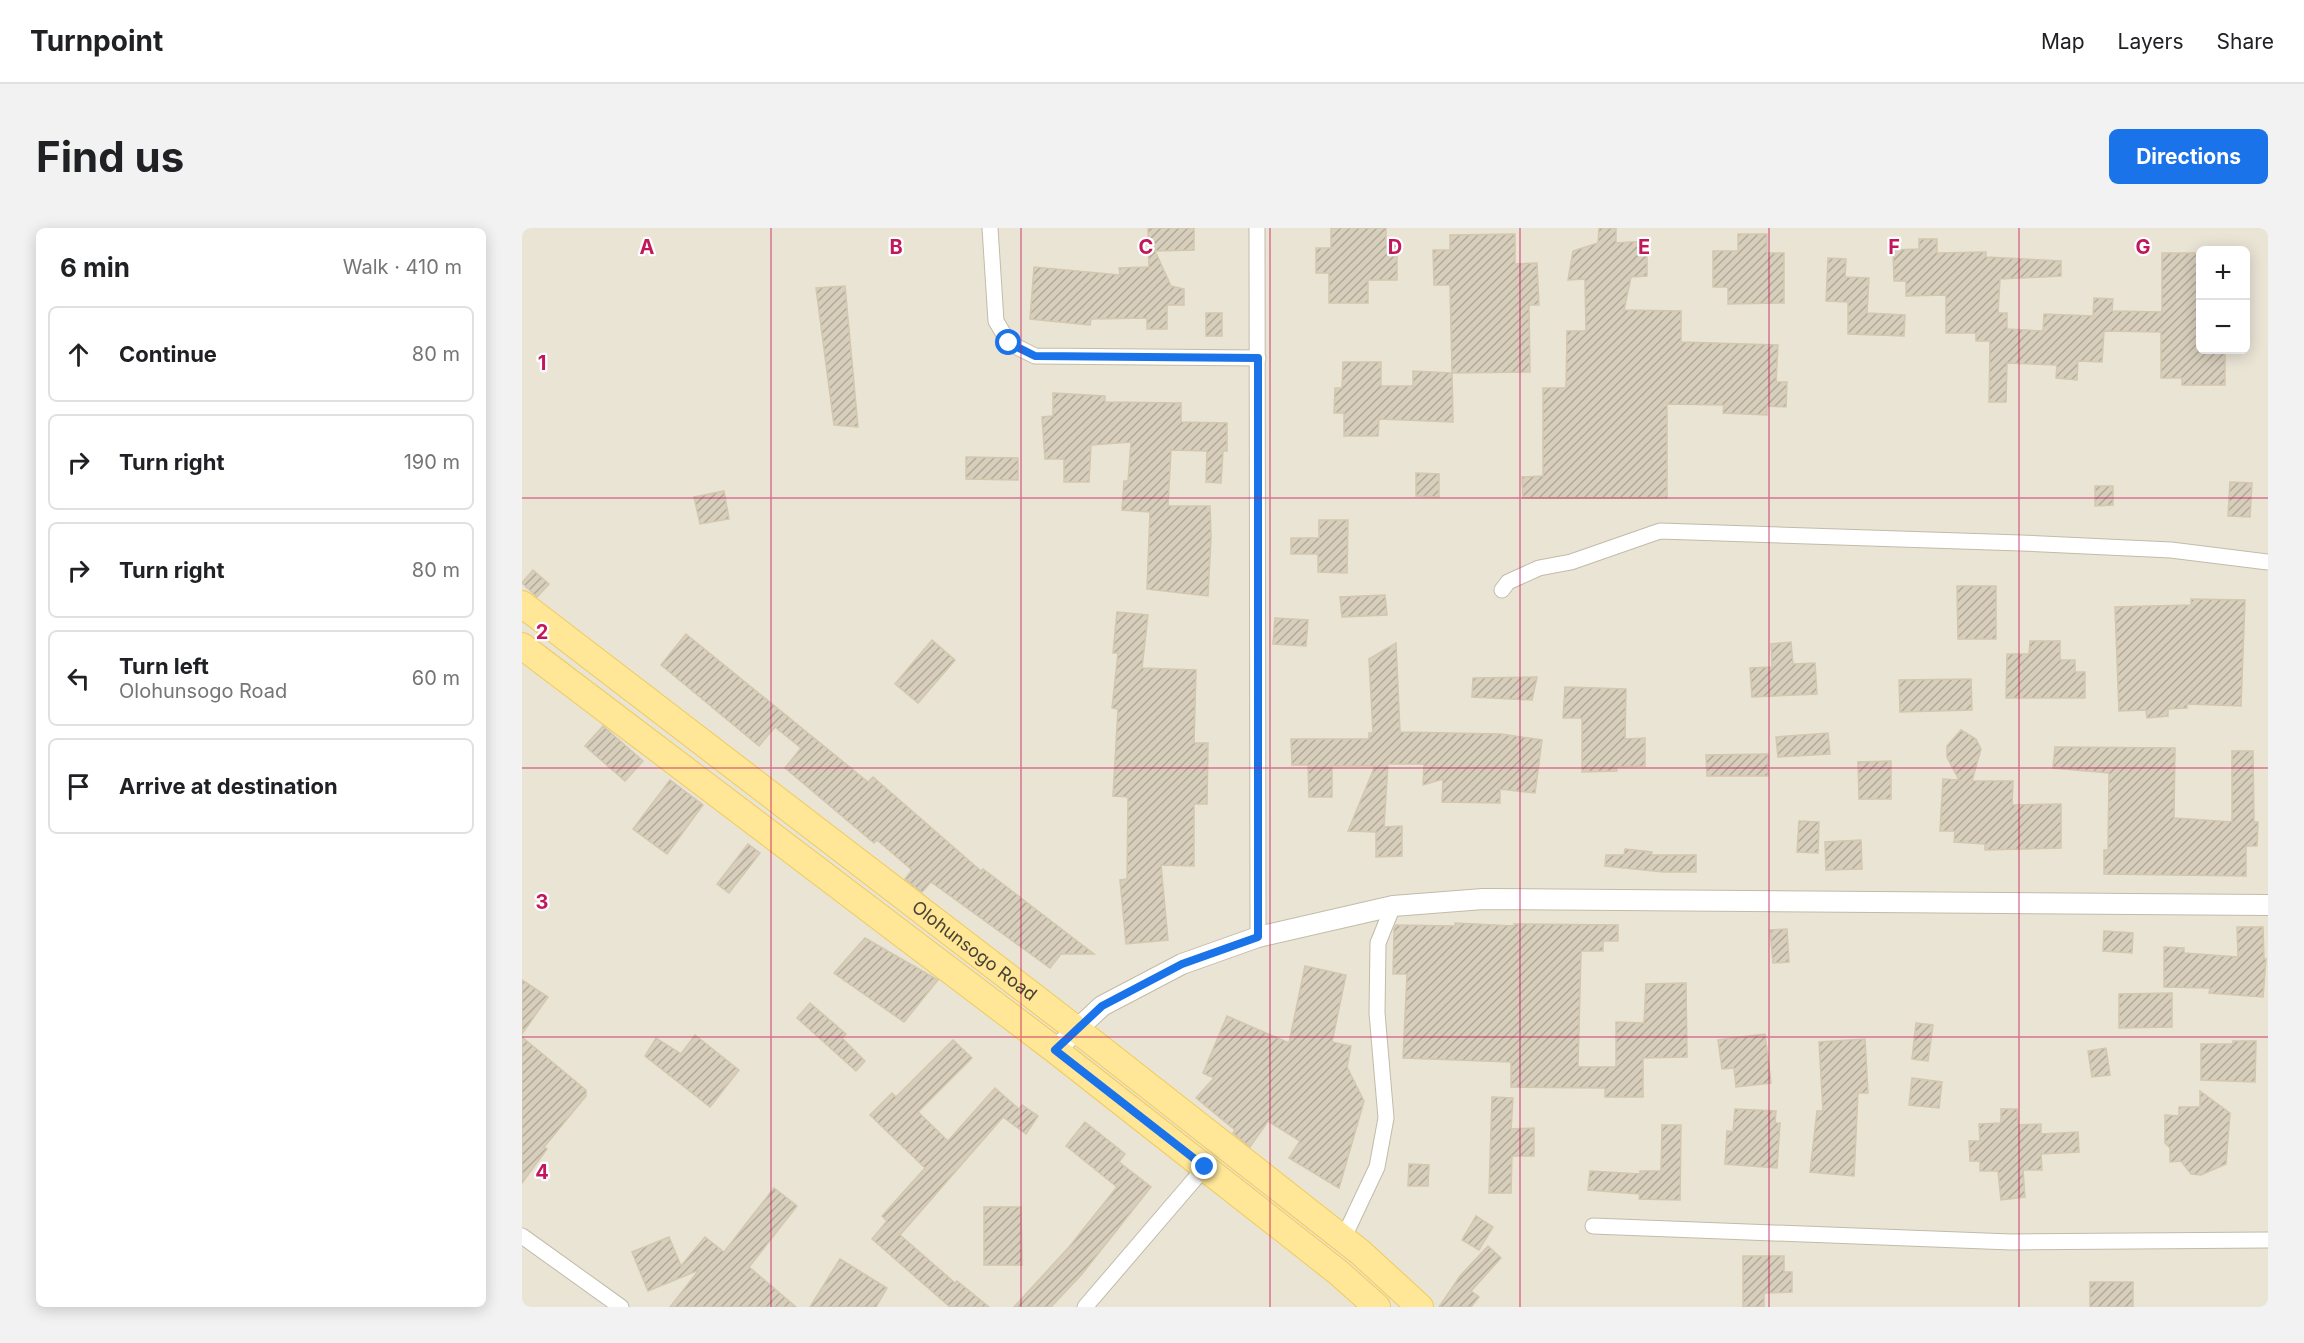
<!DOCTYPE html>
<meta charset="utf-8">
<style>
:root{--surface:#fff;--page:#f2f2f2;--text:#202124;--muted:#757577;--line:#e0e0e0;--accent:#1a73e8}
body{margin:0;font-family:Inter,sans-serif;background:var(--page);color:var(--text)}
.controls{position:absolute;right:18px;top:18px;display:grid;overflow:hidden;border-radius:9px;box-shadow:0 3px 15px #0003}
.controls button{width:54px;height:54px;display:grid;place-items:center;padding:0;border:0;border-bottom:2px solid var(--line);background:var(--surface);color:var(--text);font:30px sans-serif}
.stop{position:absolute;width:18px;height:18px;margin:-14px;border:4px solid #1a73e8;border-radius:50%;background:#fff}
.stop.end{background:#1a73e8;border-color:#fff;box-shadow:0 2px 6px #0008}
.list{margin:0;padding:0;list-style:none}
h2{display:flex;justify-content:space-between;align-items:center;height:78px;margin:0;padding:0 24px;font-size:26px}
h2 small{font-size:20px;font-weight:400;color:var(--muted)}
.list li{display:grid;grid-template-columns:39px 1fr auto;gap:18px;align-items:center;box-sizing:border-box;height:96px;margin:0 12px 12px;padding:0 12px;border:2px solid var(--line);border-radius:9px}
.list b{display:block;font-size:22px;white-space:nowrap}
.list p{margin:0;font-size:20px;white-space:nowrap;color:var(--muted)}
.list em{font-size:20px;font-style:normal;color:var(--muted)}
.icon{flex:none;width:33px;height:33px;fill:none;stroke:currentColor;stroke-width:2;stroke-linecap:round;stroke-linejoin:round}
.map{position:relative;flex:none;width:1746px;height:1079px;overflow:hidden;border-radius:9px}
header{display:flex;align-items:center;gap:36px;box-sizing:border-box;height:84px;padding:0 30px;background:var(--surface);border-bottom:2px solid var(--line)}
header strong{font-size:28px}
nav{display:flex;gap:33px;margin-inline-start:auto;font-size:21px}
.intro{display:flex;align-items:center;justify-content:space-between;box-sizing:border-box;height:144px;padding:0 36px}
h1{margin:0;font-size:42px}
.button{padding:15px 27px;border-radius:9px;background:var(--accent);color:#fff;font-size:21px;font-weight:700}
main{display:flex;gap:36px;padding:0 36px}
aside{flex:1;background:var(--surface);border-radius:9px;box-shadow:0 3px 15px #0003}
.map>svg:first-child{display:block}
.residential{fill:#eae4d5;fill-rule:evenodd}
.building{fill:url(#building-hatch);stroke:#d3c7ae;stroke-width:1.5}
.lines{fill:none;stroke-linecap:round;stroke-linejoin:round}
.minor-casing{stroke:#c2bba9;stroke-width:17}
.tertiary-casing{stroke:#c2bba9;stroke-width:22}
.primary-casing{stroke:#efcb5c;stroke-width:28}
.minor{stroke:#fff;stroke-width:15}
.tertiary{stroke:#fff;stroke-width:20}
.primary{stroke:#ffe797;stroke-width:26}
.route{stroke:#1a73e8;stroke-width:8}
.grid{fill:none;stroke:#c2185b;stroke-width:1.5;stroke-opacity:0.55}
.labels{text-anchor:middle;stroke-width:4.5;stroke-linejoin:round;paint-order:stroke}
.street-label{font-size:18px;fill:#494335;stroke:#fff}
.grid-label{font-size:20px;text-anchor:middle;font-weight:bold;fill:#c2185b;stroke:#fff;stroke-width:4.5;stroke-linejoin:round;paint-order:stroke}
</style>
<header>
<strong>Turnpoint</strong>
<nav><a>Map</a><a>Layers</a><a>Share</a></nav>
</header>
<div class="intro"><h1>Find us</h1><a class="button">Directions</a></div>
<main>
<aside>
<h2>6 min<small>Walk · 410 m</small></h2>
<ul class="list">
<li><svg class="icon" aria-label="ahead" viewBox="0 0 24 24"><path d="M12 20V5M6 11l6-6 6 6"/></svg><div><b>Continue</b></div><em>80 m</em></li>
<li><svg class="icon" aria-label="right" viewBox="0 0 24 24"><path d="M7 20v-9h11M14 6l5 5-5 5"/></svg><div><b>Turn right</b></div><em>190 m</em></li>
<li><svg class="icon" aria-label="right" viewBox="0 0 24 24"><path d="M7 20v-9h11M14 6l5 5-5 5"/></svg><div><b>Turn right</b></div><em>80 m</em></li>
<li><svg class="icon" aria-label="left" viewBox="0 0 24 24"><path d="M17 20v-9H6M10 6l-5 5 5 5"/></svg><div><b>Turn left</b><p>Olohunsogo Road</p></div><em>60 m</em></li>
<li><svg class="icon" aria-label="arrive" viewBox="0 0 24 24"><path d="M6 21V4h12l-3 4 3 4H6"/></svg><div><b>Arrive at destination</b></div></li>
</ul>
</aside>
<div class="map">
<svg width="1746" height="1079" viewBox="0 0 1746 1079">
<defs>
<pattern id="building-hatch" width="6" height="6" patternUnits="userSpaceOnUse" patternTransform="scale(1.5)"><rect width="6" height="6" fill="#d8cebc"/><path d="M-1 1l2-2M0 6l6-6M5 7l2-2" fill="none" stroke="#b1a99a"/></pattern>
</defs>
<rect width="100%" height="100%" fill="#f5f2e8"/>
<!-- residential -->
<path class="residential" d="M 0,0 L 1746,0 L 1746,1079 L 0,1079 ZM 1678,22 L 1724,22 L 1724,122 L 1678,122 Z"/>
<!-- building -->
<g class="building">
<path d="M 626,0 L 672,0 L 672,22 L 633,23 L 649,58 L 662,61 L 662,77 L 645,77 L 645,101 L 625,101 L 625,90 L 569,91 L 568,97 L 508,91 L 512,39 L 598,47 L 597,40 L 627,39 Z"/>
<path d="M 809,0 L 864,0 L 864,17 L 875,17 L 875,52 L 846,52 L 846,75 L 807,75 L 807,45 L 794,45 L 794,20 L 809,20 Z"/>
<path d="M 1077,0 L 1094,0 L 1094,15 L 1125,13 L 1125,48 L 1109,49 L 1102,82 L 1159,83 L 1159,114 L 1256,117 L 1254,154 L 1265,154 L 1264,179 L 1245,178 L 1245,187 L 1201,185 L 1202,177 L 1145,176 L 1145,270 L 1001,270 L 1000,249 L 1021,248 L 1021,160 L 1044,160 L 1045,103 L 1064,103 L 1063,51 L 1046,52 L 1051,23 L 1076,15 Z"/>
<path d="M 993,6 L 993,36 L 1015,35 L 1017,77 L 1007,77 L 1008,144 L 930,145 L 928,57 L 912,57 L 911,22 L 928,22 L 928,7 Z"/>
<path d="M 1216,6 L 1245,6 L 1245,25 L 1262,25 L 1262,75 L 1206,76 L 1206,59 L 1191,59 L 1191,23 L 1216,23 Z"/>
<path d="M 1397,11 L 1415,11 L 1415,25 L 1464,24 L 1464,29 L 1539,33 L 1539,48 L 1478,51 L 1476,85 L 1485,85 L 1485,101 L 1521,103 L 1522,86 L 1571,88 L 1572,70 L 1591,71 L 1590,83 L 1640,84 L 1640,25 L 1678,25 L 1678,122 L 1703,122 L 1703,157 L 1660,157 L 1660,150 L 1639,150 L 1639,104 L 1582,103 L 1580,134 L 1556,133 L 1555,152 L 1534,150 L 1535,137 L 1485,135 L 1484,174 L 1467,174 L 1468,113 L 1454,113 L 1454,105 L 1424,105 L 1424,67 L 1384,68 L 1384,53 L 1372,53 L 1371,22 L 1397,21 Z"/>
<path d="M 1306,30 L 1324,31 L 1323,49 L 1347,50 L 1345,85 L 1383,87 L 1382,108 L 1326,106 L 1326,74 L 1304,73 Z"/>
<path d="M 323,58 L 336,199 L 312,197 L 294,60 Z"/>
<rect x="684" y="85" width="16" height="23"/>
<path d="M 821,134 L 859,134 L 859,158 L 891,158 L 891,143 L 930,145 L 931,194 L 857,191 L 856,208 L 822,208 L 822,185 L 812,185 L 813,160 L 820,160 Z"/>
<path d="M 531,165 L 583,168 L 583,174 L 659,175 L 659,194 L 705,195 L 705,223 L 701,223 L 699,255 L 684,254 L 685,223 L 649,222 L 646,278 L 688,278 L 689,309 L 686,368 L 625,361 L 628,284 L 600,282 L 602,253 L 606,253 L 609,214 L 569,217 L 567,254 L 542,254 L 542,231 L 523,231 L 520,189 L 531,188 Z"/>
<path d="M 444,229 L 496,230 L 496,252 L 444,251 Z"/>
<path d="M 894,245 L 917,246 L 917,269 L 894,268 Z"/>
<path d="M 1708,254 L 1730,255 L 1728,289 L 1706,288 Z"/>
<path d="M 1573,258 L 1591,258 L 1591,277 L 1573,278 Z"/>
<path d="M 202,263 L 207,291 L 178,296 L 172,269 Z"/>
<path d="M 797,292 L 826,292 L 825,345 L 796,344 L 796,326 L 769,326 L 769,310 L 797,310 Z"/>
<path d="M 11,342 L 27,356 L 15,369 L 0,355 Z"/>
<path d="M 1435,358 L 1474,358 L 1474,411 L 1436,411 Z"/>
<path d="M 863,367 L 865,387 L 820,389 L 818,369 Z"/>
<path d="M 1669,371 L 1723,372 L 1719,478 L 1665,476 L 1665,480 L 1646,481 L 1646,488 L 1625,490 L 1624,482 L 1597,483 L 1593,379 L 1669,377 Z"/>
<path d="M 595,384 L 626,387 L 620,440 L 674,442 L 672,515 L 686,515 L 685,576 L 672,576 L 672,638 L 639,637 L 646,712 L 604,716 L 598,652 L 605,651 L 606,569 L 591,568 L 596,481 L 590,480 L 596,425 L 591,425 Z"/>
<path d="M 753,390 L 786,392 L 784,418 L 751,416 Z"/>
<path d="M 164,406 L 346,554 L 351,549 L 459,643 L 461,641 L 572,726 L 539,726 L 528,740 L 409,654 L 400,664 L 383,651 L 390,642 L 355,612 L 352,615 L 263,540 L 279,520 L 253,499 L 237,518 L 139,437 Z"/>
<path d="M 410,412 L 433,432 L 396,475 L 373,456 Z"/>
<path d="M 1508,413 L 1538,413 L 1538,432 L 1553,432 L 1553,444 L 1563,444 L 1563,470 L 1484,470 L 1485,426 L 1507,426 Z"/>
<path d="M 1269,414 L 1271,436 L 1293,435 L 1295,466 L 1230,469 L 1228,440 L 1250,439 L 1249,416 Z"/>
<path d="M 874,415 L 878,504 L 979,506 L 1020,512 L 1013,565 L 978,561 L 978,575 L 920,574 L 921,551 L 901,557 L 902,536 L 866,536 L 862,599 L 880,598 L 880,628 L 854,629 L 854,604 L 826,603 L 853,538 L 810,538 L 810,569 L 787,569 L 786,537 L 770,537 L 769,511 L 847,511 L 847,505 L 851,505 L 847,431 Z"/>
<path d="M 1015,449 L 1010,472 L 950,469 L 951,450 Z"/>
<path d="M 1449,451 L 1450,482 L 1378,484 L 1377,452 Z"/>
<path d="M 1043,459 L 1104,461 L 1103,511 L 1123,510 L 1123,538 L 1094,539 L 1095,543 L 1060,544 L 1060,490 L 1041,490 Z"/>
<path d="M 81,498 L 121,533 L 103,553 L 63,518 Z"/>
<path d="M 1439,502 L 1454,511 L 1459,521 L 1450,553 L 1491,553 L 1490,577 L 1539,576 L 1539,620 L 1463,622 L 1463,616 L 1432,614 L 1433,603 L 1418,603 L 1421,551 L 1437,552 L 1425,529 L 1425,518 Z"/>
<path d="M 1306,505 L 1308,526 L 1256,529 L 1254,509 Z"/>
<path d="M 1533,519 L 1653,520 L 1652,590 L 1710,594 L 1710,523 L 1731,523 L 1732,594 L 1736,594 L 1735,618 L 1724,618 L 1724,648 L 1582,646 L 1582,622 L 1586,622 L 1587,545 L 1531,540 Z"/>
<path d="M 1246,526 L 1246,548 L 1185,548 L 1184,527 Z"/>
<path d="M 1369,533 L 1369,571 L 1337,571 L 1336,534 Z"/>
<path d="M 148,552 L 181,577 L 145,626 L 111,601 Z"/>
<path d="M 1277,593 L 1297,594 L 1296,625 L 1275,624 Z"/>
<path d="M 1339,612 L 1340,641 L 1304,642 L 1303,614 Z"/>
<path d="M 226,616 L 238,625 L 207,665 L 195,656 Z"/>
<path d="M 1103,621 L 1130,624 L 1129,627 L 1174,627 L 1174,644 L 1142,644 L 1083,638 L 1084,627 L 1102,627 Z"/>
<path d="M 933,695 L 992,698 L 992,696 L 1096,697 L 1096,713 L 1081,713 L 1081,723 L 1059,723 L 1056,839 L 1094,839 L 1094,794 L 1122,795 L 1124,756 L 1164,755 L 1165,829 L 1121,830 L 1121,869 L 1083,869 L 1083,860 L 989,859 L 989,834 L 881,830 L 885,746 L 871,746 L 872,701 L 874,697 L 933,698 Z"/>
<path d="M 1715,699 L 1741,699 L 1742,731 L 1744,731 L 1741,769 L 1687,765 L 1688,760 L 1642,759 L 1642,719 L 1662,720 L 1662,725 L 1716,729 Z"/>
<path d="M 1265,701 L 1267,734 L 1251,735 L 1248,702 Z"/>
<path d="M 1582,703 L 1611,705 L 1610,725 L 1581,723 Z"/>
<path d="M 343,710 L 416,752 L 382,794 L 312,745 Z"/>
<path d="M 783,738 L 824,747 L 810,814 L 829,818 L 825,839 L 842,873 L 817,960 L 767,930 L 778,913 L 746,893 L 728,919 L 711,905 L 713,902 L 674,870 L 692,850 L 681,845 L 705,788 L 767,815 Z"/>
<path d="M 0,752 L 26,769 L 0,806 Z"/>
<path d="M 1650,765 L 1650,799 L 1597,800 L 1597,766 Z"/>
<path d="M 288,775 L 324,806 L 320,810 L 343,833 L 334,843 L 275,790 Z"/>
<path d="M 1394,795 L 1411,797 L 1406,833 L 1390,831 Z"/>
<path d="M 1243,806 L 1249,855 L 1214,859 L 1212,840 L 1200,841 L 1196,812 Z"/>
<path d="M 173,807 L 217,842 L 188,879 L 123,828 L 134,810 L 159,826 Z"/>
<path d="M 0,809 L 64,862 L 64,868 L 22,919 L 25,921 L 0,955 Z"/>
<path d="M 1343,811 L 1346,865 L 1336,865 L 1332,948 L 1288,944 L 1295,883 L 1301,883 L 1297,814 Z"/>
<path d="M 431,812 L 450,830 L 396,884 L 426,913 L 473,860 L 497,881 L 500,877 L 516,888 L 504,906 L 481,889 L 378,1007 L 433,1055 L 435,1053 L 467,1079 L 428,1079 L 350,1011 L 365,993 L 360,988 L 403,940 L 348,887 L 370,865 L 374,869 Z"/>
<path d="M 1711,813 L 1734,813 L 1733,854 L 1679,852 L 1679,816 L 1711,816 Z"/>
<path d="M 1584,820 L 1588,847 L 1570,849 L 1566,823 Z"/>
<path d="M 1390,850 L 1420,854 L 1417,880 L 1387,877 Z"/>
<path d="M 1678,863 L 1708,885 L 1704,936 L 1679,947 L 1669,946 L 1659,933 L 1648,934 L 1648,920 L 1643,915 L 1643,887 L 1657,888 L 1657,879 L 1678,879 Z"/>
<path d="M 970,869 L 991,870 L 989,901 L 1012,900 L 1012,928 L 990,928 L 989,965 L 967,965 Z"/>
<path d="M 1213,881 L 1254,883 L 1253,895 L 1258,895 L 1255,940 L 1203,936 L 1205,903 L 1211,904 Z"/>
<path d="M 1479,881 L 1495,881 L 1496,897 L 1519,896 L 1519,906 L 1556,904 L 1557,924 L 1519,926 L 1520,942 L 1501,942 L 1503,969 L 1479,972 L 1476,943 L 1458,943 L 1458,933 L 1448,933 L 1447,913 L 1458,913 L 1457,896 L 1479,895 Z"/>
<path d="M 563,894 L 603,926 L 597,934 L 629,959 L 560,1046 L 529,1079 L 492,1079 L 547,1019 L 595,959 L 544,918 Z"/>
<path d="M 1140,897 L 1159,897 L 1158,972 L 1117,971 L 1118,966 L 1066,962 L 1068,943 L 1118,946 L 1118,943 L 1139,943 Z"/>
<path d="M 887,936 L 907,937 L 906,958 L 886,958 Z"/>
<path d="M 252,960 L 275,978 L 227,1039 L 274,1079 L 148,1079 L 177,1042 L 126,1063 L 110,1024 L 147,1009 L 159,1038 L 183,1009 L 202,1024 Z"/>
<path d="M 462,979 L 499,979 L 500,1037 L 462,1037 Z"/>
<path d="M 954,988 L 971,999 L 957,1022 L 940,1012 Z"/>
<path d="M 966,1018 L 979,1030 L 949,1063 L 957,1069 L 949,1079 L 917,1079 L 938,1048 Z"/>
<path d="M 1221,1028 L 1262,1028 L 1262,1044 L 1270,1044 L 1270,1064 L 1242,1065 L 1242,1079 L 1221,1079 Z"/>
<path d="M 318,1031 L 365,1060 L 354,1079 L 288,1079 Z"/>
<rect x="1568" y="1054" width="43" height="25"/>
</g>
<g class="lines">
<!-- minor casing -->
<g class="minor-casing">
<g id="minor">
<path d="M 468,0 L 474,93 L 487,115 L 513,128 L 736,130"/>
<path d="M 735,0 L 736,709"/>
<path d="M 980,362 L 986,354 L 1017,340 L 1049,334 L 1138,303 L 1499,315 L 1649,322 L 1746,334"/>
<path d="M 1071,998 L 1489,1014 L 1746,1012"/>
<path d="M 0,1008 L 99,1079"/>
<path d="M 821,1011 L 855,939 L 864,890 L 855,785 L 856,715 L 871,678"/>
<path d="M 563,1079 L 683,939"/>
</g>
</g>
<!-- tertiary casing -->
<g class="tertiary-casing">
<path id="tertiary" d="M 533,822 L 580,778 L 660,736 L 736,709 L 871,678 L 961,671 L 1746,677"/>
</g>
<!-- primary casing -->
<g class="primary-casing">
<g id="primary">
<path id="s1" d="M 0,376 L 554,801 L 838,1024 L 898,1079"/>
<path d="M 0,418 L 533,822 L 817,1045 L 855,1079"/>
</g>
</g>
<!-- minor -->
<use href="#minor" class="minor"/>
<!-- tertiary -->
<use href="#tertiary" class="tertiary"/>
<!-- primary -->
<use href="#primary" class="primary"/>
</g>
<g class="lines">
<!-- route -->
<path class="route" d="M 487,115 L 513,128 L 736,130 L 736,709 L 660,736 L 580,778 L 533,822 L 683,939"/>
</g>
<!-- grid -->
<path class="grid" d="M 249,0 L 249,1079M 499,0 L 499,1079M 748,0 L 748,1079M 998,0 L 998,1079M 1247,0 L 1247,1079M 1497,0 L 1497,1079M 0,270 L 1746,270M 0,540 L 1746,540M 0,809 L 1746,809"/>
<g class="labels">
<!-- street labels -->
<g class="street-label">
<text dy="6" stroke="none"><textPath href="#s1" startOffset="570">Olohunsogo Road</textPath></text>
</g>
</g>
<g class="grid-label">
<text x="125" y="26">A</text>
<text x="374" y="26">B</text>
<text x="624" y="26">C</text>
<text x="873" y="26">D</text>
<text x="1122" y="26">E</text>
<text x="1372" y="26">F</text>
<text x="1621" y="26">G</text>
<text x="20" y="142">1</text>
<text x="20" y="411">2</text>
<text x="20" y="681">3</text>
<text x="20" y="951">4</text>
</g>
</svg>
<div class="controls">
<button>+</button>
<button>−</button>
</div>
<div class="stop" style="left:487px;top:115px"></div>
<div class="stop end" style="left:683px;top:939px"></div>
</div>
</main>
